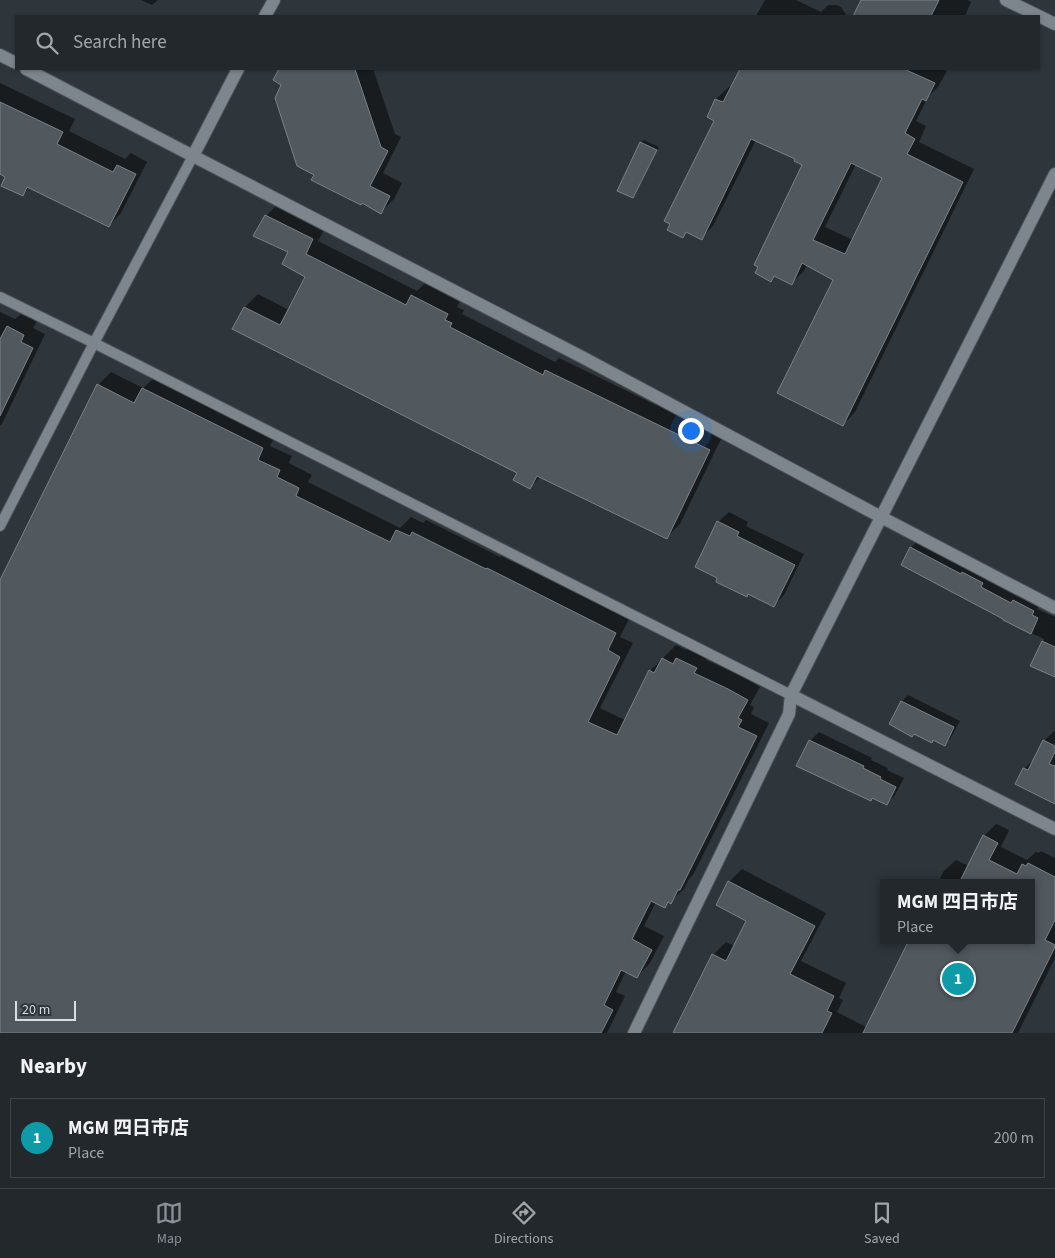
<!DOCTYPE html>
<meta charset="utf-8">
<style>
:root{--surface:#22282c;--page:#2e3438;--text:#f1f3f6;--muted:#a2a6a9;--line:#3f4448;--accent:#8c9099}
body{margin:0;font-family:"Source Sans 3","Noto Sans JP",sans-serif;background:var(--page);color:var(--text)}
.scale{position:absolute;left:15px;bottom:12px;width:61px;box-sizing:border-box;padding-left:5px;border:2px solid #d8dde0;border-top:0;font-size:14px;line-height:18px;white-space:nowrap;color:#d8dde0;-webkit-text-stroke:4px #2e353b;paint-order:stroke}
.you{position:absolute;left:690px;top:430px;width:18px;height:18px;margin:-12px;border:4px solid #fff;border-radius:50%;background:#1a73e8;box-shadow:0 0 0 8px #1a73e833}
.badge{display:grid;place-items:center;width:32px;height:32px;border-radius:50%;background:var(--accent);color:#fff;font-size:16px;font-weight:700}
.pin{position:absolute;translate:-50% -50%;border:2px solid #fff;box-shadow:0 1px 5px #0006}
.popup{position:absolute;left:880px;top:879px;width:155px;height:65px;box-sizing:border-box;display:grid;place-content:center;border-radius:0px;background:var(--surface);filter:drop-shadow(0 1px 4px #0005);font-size:16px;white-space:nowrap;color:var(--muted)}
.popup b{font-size:19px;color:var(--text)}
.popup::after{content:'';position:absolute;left:50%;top:100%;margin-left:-10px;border:10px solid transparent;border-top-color:var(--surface)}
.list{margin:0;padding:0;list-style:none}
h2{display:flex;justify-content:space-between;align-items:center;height:65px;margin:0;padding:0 20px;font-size:21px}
h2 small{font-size:16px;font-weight:400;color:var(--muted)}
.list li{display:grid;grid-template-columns:32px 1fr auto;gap:15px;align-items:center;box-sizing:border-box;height:80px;margin:0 10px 10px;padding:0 10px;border:1px solid var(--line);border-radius:0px}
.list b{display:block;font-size:19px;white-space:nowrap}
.list p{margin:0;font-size:16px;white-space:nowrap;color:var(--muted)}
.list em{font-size:16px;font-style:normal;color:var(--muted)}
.icon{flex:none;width:28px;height:28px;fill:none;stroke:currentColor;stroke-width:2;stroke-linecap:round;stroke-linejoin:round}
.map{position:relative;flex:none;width:1055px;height:1033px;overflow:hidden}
.search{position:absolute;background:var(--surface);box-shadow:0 1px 4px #0004;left:15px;right:15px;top:15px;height:55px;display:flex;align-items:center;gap:12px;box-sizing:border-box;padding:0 18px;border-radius:0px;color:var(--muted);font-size:19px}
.sheet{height:155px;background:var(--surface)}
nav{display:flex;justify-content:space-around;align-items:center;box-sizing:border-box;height:70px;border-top:1px solid var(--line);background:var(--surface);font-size:14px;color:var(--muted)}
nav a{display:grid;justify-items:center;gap:2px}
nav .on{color:var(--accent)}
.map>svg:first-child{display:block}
.shadow{fill:#0007;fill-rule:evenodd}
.building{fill:#51585e;stroke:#7a8288;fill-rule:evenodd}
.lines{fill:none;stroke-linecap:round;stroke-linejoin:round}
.lane-casing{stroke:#4c5357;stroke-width:12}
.street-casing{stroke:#4c5357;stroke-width:14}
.secondary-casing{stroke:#4c5357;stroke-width:14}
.lane{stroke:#7d868c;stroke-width:10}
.street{stroke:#7d868c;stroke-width:12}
.secondary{stroke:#7d868c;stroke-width:12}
</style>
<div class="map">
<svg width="1055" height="1033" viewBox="0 0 1055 1033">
<rect width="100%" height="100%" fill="#2e353b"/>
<!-- shadow -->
<g class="shadow">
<path d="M 141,0 L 158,0 L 152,5 Z"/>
<path d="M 765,0 L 796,0 L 821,12 L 828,5 L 836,5 L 841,7 L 847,16 L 756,16 Z"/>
<path d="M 862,0 L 967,0 L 971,2 L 965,16 L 854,16 Z"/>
<path d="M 281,69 L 373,69 L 395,134 L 401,137 L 383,173 L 402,183 L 394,199 L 381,212 L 316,175 L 283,84 L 275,80 Z"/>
<path d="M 741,69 L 942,69 L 947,71 L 938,87 L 928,97 L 916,121 L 926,126 L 919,142 L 974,169 L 855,412 L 843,425 L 834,279 L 807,264 L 804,271 L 791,283 L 776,275 L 771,280 L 804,164 L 797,159 L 756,140 L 713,226 L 701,238 L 688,231 L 682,237 L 716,120 L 708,116 L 716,99 L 729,87 L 731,88 ZM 856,164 L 884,178 L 853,240 L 825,227 Z"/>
<path d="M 0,83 L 75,119 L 69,131 L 125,159 L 131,153 L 147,162 L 121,213 L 109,226 L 30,187 L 22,195 L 7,176 L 0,173 Z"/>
<path d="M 644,140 L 659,147 L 636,193 L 633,196 L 619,190 L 641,142 Z"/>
<path d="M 279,203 L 326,226 L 318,241 L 417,291 L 425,283 L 460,301 L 457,307 L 464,310 L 462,314 L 555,362 L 559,358 L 722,437 L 680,524 L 667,537 L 541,476 L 530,487 L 518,472 L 245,307 L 258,294 L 289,310 L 306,276 L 266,216 Z"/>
<path d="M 0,312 L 15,319 L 21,314 L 37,321 L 33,328 L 45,334 L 2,424 L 0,426 Z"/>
<path d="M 111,372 L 143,388 L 156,376 L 276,434 L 270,446 L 292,456 L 289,463 L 312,475 L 308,482 L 400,528 L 411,517 L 423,523 L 426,520 L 500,557 L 501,556 L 629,619 L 620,637 L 633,643 L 600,708 L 625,720 L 650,671 L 676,645 L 686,650 L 691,645 L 709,655 L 706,660 L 742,676 L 760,687 L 750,705 L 754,707 L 751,714 L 769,723 L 693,875 L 689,879 L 684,889 L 665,906 L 656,902 L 644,926 L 664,936 L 650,963 L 637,977 L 626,971 L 616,992 L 625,996 L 607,1033 L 0,1033 L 0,583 L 98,385 Z"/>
<path d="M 729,512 L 748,522 L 746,526 L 804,554 L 784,595 L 774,605 L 749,593 L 747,595 L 719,578 L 718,522 Z"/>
<path d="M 917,541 L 988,576 L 986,580 L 1018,597 L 1020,595 L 1040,605 L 1037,609 L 1055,617 L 1055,677 L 1032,665 L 1044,639 L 1004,620 L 911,548 Z"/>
<path d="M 908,695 L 960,721 L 950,739 L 944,745 L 934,739 L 891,724 L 902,701 Z"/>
<path d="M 1054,731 L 1055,732 L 1055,803 L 1017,784 L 1024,769 L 1034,759 L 1044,741 Z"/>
<path d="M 819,732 L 872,758 L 871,760 L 888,768 L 887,770 L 904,778 L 895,795 L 887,804 L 810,741 Z"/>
<path d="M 996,824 L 1009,830 L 1001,847 L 1027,860 L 1036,852 L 1039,853 L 1041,851 L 1055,858 L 1055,958 L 1018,1033 L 674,1033 L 713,955 L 726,942 L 734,946 L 748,920 L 729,882 L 742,869 L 826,913 L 801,961 L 846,983 L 839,998 L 843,1000 L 837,1012 L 866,1027 L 1032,940 L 1032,883 L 938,883 L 943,872 L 956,860 L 969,866 L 984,836 Z"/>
</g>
<!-- building -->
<g class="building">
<path d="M 861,0 L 939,0 L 931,16 L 853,16 Z"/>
<path d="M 279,69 L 355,69 L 381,147 L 388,151 L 370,186 L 390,196 L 381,214 L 362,203 L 361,205 L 311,180 L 314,175 L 297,166 L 275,98 L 281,85 L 273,80 Z"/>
<path d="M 740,69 L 904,69 L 935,83 L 926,101 L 922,99 L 905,133 L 915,139 L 907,154 L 963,182 L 843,426 L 777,393 L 833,280 L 802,263 L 792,285 L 774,276 L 771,282 L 755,273 L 758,267 L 754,265 L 802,165 L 794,161 L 795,159 L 751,139 L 702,240 L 686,232 L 683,238 L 667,230 L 670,224 L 664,221 L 714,121 L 707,117 L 715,99 L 723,102 ZM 851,163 L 882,178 L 845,254 L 813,240 Z"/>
<path d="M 0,102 L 63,132 L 57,144 L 113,172 L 117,165 L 136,174 L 109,227 L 27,187 L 23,196 L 1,186 L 5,177 L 0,174 Z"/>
<path d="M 640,142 L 657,150 L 633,198 L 617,191 Z"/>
<path d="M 265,215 L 313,239 L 306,254 L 406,305 L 411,295 L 448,314 L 445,320 L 452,323 L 450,327 L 543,375 L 545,370 L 710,450 L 667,539 L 537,476 L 530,489 L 513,480 L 517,473 L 232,329 L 244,307 L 280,325 L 305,277 L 282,264 L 288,252 L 253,236 Z"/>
<path d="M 7,326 L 24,335 L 21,342 L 33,348 L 0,416 L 0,339 Z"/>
<path d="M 97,384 L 134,403 L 142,388 L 263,448 L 258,460 L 280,470 L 277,477 L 299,488 L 296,496 L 390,542 L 396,530 L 410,536 L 412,532 L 486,569 L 487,568 L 616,633 L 608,650 L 620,657 L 588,722 L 617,735 L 649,670 L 654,673 L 662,658 L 673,664 L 676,658 L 697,668 L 694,673 L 728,689 L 748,700 L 738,718 L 742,720 L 738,727 L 757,736 L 680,890 L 678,890 L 671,904 L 668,902 L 665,908 L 651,901 L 632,939 L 652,950 L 637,978 L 621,970 L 604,1005 L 613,1010 L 601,1033 L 0,1033 L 0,580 Z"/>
<path d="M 717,521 L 739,532 L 737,536 L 795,565 L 774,607 L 748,594 L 747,597 L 716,582 L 717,578 L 695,567 Z"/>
<path d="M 910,547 L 961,574 L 962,572 L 983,583 L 981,587 L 1011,603 L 1013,600 L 1034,611 L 1032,615 L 1038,618 L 1031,634 L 1003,620 L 1003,619 L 901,565 Z"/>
<path d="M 1042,641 L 1055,647 L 1055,677 L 1030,666 Z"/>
<path d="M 901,701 L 954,727 L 945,746 L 933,740 L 932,743 L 914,734 L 912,737 L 889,724 Z"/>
<path d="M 809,740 L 864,766 L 863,768 L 881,777 L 880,779 L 896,787 L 887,805 L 872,798 L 871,801 L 796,766 Z"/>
<path d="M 1043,740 L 1055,746 L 1055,752 L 1049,764 L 1055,766 L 1055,804 L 1015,784 L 1023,768 L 1028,770 Z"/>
<path d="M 983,835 L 998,843 L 989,860 L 1017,874 L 1022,864 L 1026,866 L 1028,863 L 1055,877 L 1055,920 L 1045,940 L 1055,945 L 1055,947 L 1012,1033 L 863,1033 L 909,940 L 1032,940 L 1032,883 L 959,883 Z"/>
<path d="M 728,881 L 815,926 L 790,974 L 834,996 L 827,1011 L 832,1013 L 822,1033 L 673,1033 L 712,954 L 726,961 L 746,921 L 716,905 Z"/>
</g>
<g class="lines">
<!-- lane casing -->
<g class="lane-casing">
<g id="lane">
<path d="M 0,297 L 94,343 L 791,695"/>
<path d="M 0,526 L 94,343 L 193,156"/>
</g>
</g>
<!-- street casing -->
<g class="street-casing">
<g id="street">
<path d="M 1006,0 L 1055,24"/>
<path d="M 265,16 L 274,0"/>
<path d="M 0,55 L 16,63"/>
<path d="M 26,69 L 193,156 L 582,357 L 881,517 L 1055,608"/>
<path d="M 193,156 L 238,69"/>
<path d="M 634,1033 L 789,714 L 791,695 L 1055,174"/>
</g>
</g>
<!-- secondary casing -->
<g class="secondary-casing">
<path id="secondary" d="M 791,695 L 1055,829"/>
</g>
<!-- lane -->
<use href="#lane" class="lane"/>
<!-- street -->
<use href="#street" class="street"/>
<!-- secondary -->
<use href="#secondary" class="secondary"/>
</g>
</svg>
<div class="scale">20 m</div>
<div class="you"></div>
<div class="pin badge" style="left:958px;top:979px;background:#0f9aa8">1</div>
<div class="popup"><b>MGM 四日市店</b>Place</div>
<div class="search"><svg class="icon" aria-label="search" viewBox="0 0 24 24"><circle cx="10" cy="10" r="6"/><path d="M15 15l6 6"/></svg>Search here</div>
</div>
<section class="sheet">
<h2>Nearby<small></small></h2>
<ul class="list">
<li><span class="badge" style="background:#0f9aa8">1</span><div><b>MGM 四日市店</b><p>Place</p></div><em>200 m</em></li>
</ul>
</section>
<nav>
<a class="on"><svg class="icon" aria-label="map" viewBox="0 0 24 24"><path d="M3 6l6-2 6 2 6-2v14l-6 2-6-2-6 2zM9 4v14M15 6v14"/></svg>Map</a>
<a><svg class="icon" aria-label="directions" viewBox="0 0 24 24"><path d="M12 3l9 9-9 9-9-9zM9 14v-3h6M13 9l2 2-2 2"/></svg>Directions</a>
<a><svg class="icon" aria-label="saved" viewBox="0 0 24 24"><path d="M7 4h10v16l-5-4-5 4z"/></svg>Saved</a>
</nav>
